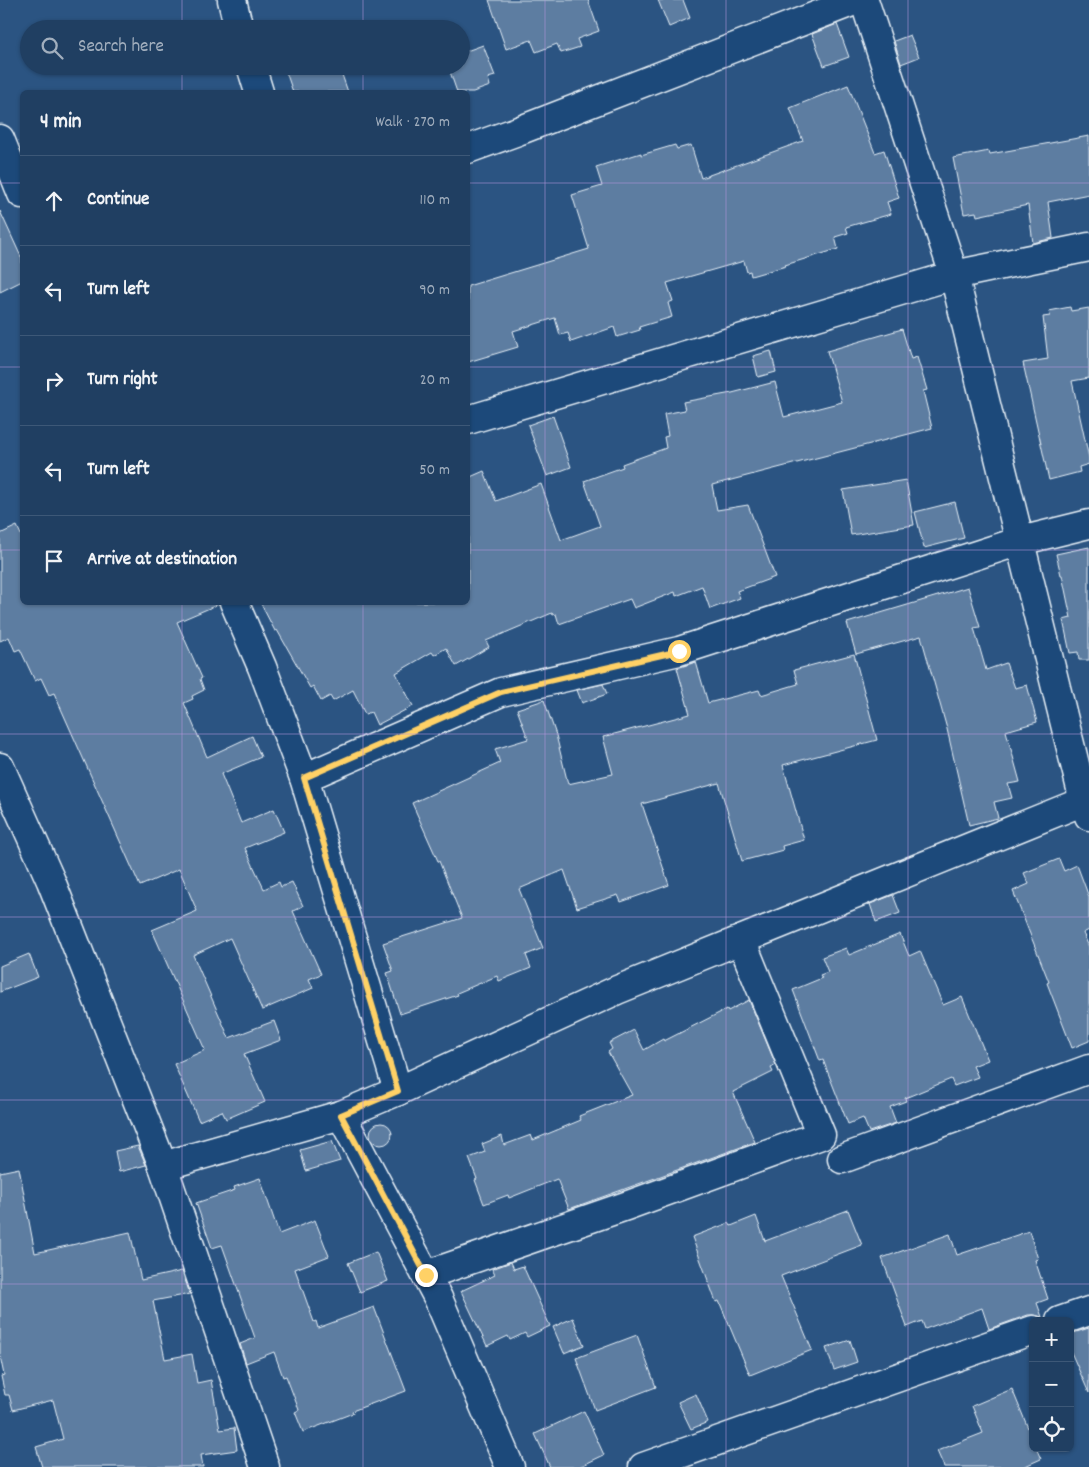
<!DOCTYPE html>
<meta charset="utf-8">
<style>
:root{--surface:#203f62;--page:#2d4a6b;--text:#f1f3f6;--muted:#a2afbe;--line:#3d5877}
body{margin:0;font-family:Dekko,sans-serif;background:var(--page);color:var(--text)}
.controls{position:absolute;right:15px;bottom:15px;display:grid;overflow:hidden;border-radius:8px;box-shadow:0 1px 4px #0004}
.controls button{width:45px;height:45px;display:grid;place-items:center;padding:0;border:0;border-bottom:1px solid var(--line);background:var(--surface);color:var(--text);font:25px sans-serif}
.stop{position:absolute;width:15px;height:15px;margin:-11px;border:4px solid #ffd166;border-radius:50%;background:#fff}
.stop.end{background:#ffd166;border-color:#fff;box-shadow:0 1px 5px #0008}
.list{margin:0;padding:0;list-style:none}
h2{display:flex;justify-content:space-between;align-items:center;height:65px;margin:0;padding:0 20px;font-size:21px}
h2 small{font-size:16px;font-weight:400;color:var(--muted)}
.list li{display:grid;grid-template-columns:32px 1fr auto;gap:15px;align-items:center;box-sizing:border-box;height:90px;padding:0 20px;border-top:1px solid var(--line)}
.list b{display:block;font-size:19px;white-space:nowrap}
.list em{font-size:16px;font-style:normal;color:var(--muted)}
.icon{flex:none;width:28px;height:28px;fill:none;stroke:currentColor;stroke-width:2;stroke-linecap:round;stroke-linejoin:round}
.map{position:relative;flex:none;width:1089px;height:1467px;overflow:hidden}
.search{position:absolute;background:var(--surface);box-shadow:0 1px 4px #0004;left:20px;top:20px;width:450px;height:55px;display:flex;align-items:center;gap:12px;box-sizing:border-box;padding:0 18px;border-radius:28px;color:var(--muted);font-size:19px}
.panel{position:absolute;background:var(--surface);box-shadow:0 1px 4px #0004;left:20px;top:90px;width:450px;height:515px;border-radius:8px}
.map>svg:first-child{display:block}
.building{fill:#5d7da1;stroke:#e8f1f8}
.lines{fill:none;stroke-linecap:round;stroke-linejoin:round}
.street-casing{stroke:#e8f1f8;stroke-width:31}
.street{stroke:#1f4a7a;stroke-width:28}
.route{stroke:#ffd166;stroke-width:6}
.grid{fill:none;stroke:#b798de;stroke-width:1;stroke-opacity:0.55}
</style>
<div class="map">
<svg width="1089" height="1467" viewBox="0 0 1089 1467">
<rect width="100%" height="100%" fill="#2b5482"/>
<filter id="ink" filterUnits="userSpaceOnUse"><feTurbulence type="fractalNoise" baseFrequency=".02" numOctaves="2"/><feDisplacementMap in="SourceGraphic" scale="10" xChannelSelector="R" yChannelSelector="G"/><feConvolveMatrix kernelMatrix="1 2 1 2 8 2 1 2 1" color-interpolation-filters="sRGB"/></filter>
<g filter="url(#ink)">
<!-- building -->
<g class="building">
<path d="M 489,0 L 588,0 L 599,31 L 577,39 L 580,47 L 561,53 L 557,44 L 536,52 L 531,40 L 506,49 Z"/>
<path d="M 658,0 L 683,0 L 690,18 L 669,27 Z"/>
<path d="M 837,24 L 849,57 L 824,66 L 812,34 Z"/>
<path d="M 910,35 L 919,57 L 901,64 L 894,41 Z"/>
<path d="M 483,45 L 495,76 L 488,78 L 490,86 L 473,92 L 457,92 L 448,66 L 461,66 L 461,53 Z"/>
<path d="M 284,66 L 339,66 L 348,92 L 293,92 Z"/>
<path d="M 848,85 L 875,153 L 884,150 L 899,198 L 887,202 L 891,214 L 846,227 L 848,233 L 835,237 L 838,249 L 785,265 L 786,266 L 751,276 L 750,271 L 747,272 L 744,261 L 667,283 L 673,301 L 668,303 L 672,317 L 639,327 L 640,330 L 617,337 L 614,327 L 571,342 L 568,333 L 560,335 L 555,318 L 513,331 L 518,347 L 468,362 L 468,286 L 589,249 L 572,195 L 602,186 L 596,167 L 641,153 L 641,155 L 675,145 L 677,149 L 691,145 L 701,178 L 803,141 L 790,108 Z"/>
<path d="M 1089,136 L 1089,194 L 1048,202 L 1053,238 L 1033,243 L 1028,205 L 977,216 L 976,212 L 964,214 L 953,158 L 989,151 L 990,154 Z"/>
<path d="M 0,211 L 22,259 L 22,281 L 0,292 Z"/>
<path d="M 1070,307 L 1071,311 L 1089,308 L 1089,378 L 1072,381 L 1089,458 L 1089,464 L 1079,467 L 1080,472 L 1049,480 L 1023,363 L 1048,359 L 1043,317 L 1050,316 L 1049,311 Z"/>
<path d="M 902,329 L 911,359 L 917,357 L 927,390 L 923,391 L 932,428 L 712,485 L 717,510 L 748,505 L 775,577 L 737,591 L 740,598 L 710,609 L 702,586 L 676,596 L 675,592 L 634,608 L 630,599 L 559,624 L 556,614 L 553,615 L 552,613 L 486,641 L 489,647 L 456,666 L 446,648 L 434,655 L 432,652 L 396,673 L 413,706 L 377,725 L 371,712 L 365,714 L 353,690 L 333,701 L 330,696 L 321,701 L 313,686 L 310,688 L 277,630 L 275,631 L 260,602 L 468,602 L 468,478 L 484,471 L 496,501 L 541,484 L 561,540 L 600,526 L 584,481 L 623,467 L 622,464 L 666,448 L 664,437 L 668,436 L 664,414 L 685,410 L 683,402 L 732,393 L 775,382 L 784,417 L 842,402 L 827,351 Z"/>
<path d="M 771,351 L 776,372 L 758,377 L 753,356 Z"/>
<path d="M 553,416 L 571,467 L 547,476 L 528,425 Z"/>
<path d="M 906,480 L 914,525 L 851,535 L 843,490 Z"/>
<path d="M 955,502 L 964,538 L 924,548 L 915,512 Z"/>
<path d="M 17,526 L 22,537 L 22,602 L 219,602 L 219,604 L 177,622 L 202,678 L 200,679 L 204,690 L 192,696 L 193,699 L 184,703 L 207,757 L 252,736 L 261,757 L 221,774 L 241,823 L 274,809 L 284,832 L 245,848 L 264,889 L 279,882 L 281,887 L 292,882 L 303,906 L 293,911 L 321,974 L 309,979 L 313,988 L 262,1010 L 230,938 L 193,955 L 229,1038 L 274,1021 L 281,1040 L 244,1054 L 265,1102 L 226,1119 L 222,1111 L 199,1121 L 174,1064 L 205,1050 L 152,930 L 197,911 L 179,869 L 140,886 L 54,693 L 49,695 L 41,678 L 35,681 L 20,649 L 15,651 L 9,637 L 0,641 L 0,534 Z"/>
<path d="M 1089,547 L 1089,660 L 1079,660 L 1078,652 L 1070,653 L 1063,620 L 1071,618 L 1062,575 L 1061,575 L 1056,554 Z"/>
<path d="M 968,587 L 980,627 L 974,628 L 986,670 L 1006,663 L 1015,688 L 1027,685 L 1037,722 L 1006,731 L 1020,782 L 1008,784 L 1012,798 L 994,802 L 998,818 L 969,825 L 947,729 L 921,636 L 856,654 L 847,623 Z"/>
<path d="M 854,654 L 877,740 L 783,765 L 804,840 L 782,846 L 783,850 L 742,861 L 719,783 L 642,804 L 669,885 L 621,902 L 618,895 L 577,908 L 564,870 L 519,889 L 543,948 L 526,955 L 531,968 L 499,981 L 497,976 L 457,993 L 458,995 L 400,1014 L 387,973 L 393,971 L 383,943 L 462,918 L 439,861 L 438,861 L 412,803 L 500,763 L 495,749 L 528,739 L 517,709 L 544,700 L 556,735 L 568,784 L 613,774 L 603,737 L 690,714 L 677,668 L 696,662 L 708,703 L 759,690 L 761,695 L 798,684 L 794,670 Z"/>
<path d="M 603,684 L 607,694 L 582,703 L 577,690 Z"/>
<path d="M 1059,859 L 1064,871 L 1077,865 L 1089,897 L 1089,930 L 1083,933 L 1089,947 L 1089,1041 L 1072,1048 L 1047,983 L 1049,982 L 1013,891 L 1029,884 L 1024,873 Z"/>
<path d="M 893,895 L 900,913 L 876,922 L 870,904 Z"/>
<path d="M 900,934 L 909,956 L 920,951 L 943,1005 L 962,997 L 988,1060 L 973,1066 L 978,1077 L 954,1086 L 951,1079 L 905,1098 L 906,1101 L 890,1107 L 896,1123 L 869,1132 L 863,1118 L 848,1124 L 823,1060 L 820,1061 L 793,990 L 822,978 L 820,975 L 828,972 L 822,957 L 846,948 L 849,955 Z"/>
<path d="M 29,954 L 38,977 L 0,992 L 0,966 Z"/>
<path d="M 749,1000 L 776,1065 L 771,1068 L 773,1072 L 733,1092 L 755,1142 L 569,1209 L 557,1179 L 509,1198 L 508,1195 L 484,1204 L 475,1180 L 477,1179 L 469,1158 L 485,1152 L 482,1144 L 502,1136 L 504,1145 L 531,1135 L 533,1140 L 581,1120 L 579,1116 L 632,1095 L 608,1052 L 612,1049 L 609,1043 L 634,1030 L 644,1050 L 663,1039 L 664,1041 L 727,1009 L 728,1011 Z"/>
<circle cx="381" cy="1134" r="11"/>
<path d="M 332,1141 L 340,1161 L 306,1171 L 300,1150 Z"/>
<path d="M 138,1146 L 146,1165 L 119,1172 L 115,1151 Z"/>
<path d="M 19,1168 L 35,1253 L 130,1232 L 141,1280 L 182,1271 L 190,1294 L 153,1301 L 165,1359 L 192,1354 L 197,1383 L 211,1380 L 220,1430 L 234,1428 L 237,1450 L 201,1455 L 203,1467 L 42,1467 L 36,1447 L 63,1439 L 53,1400 L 13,1410 L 9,1395 L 5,1395 L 1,1376 L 4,1375 L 0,1356 L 0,1172 Z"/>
<path d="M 260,1178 L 279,1234 L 315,1220 L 329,1256 L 295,1269 L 314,1322 L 316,1321 L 318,1328 L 374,1307 L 406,1391 L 352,1411 L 353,1413 L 303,1432 L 295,1412 L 299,1410 L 286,1376 L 283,1377 L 274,1352 L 246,1363 L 240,1344 L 255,1338 L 222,1245 L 212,1248 L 196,1203 L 235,1190 L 234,1187 Z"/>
<path d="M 848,1210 L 862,1245 L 781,1276 L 812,1350 L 750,1375 L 719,1301 L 716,1302 L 692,1237 L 729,1223 L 731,1226 L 756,1216 L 765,1241 Z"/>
<path d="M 1029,1231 L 1038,1259 L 1035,1260 L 1048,1299 L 1037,1303 L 1042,1317 L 1035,1315 L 1028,1315 L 989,1329 L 982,1308 L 925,1329 L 922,1321 L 907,1327 L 882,1258 L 950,1234 L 957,1255 Z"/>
<path d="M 376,1252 L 388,1281 L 360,1292 L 348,1263 Z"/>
<path d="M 511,1262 L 514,1269 L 523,1266 L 550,1326 L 527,1337 L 525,1333 L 510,1340 L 508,1336 L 487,1346 L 461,1291 L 495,1275 L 492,1269 Z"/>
<path d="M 573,1318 L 584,1345 L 564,1353 L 553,1327 Z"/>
<path d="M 1089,1328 L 1089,1393 L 1070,1350 L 1070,1334 Z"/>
<path d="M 637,1335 L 656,1387 L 595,1410 L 576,1358 Z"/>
<path d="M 850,1340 L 857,1362 L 834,1370 L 826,1348 Z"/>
<path d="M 1012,1389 L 1028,1428 L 1033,1425 L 1033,1448 L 1036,1448 L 1041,1459 L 1023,1467 L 944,1467 L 937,1451 L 983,1433 L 972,1406 Z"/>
<path d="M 696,1394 L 708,1422 L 691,1429 L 678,1402 Z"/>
<path d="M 584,1411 L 604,1455 L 579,1467 L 550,1467 L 535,1434 Z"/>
</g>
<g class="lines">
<!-- street casing -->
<g class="street-casing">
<g id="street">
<path d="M 232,0 L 239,29"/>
<path d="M 864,0 L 954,275 L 1084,801 L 1089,799"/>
<path d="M 251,66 L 259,92"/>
<path d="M 0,139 L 22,194"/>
<path d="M 468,149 L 518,131 L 857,0"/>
<path d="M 468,420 L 954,275 L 1089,247"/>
<path d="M 234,602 L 262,667 L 304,778 L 398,1091"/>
<path d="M 0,767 L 51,881 L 163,1166 L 265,1467"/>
<path d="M 304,778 L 501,692 L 679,651 L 1020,541 L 1089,524"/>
<path d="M 341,1115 L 438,1298 L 510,1467"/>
<path d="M 842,1159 L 1089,1069"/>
<path d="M 163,1166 L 341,1115 L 398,1091 L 617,990 L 1084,801 L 1089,816"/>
<path d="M 426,1275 L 626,1206 L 821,1135 L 741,940"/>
<path d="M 1060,1321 L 1089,1311"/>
<path d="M 643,1467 L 1033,1330"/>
</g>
</g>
<!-- street -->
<use href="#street" class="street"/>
</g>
</g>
<g class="lines" filter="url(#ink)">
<!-- route -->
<path class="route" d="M 426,1275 L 341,1115 L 398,1091 L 304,778 L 501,692 L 679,651"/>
</g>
<!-- grid -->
<path class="grid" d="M 182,0 L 182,29M 363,0 L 363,29M 545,0 L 545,1467M 726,0 L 726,1467M 908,0 L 908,1467M 182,66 L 182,92M 363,66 L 363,92M 0,183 L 22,183M 468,183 L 1089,183M 0,367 L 22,367M 468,367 L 1089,367M 0,550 L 22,550M 468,550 L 1089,550M 182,602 L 182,1467M 363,602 L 363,1467M 0,734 L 1089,734M 0,917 L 1089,917M 0,1100 L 1089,1100M 0,1284 L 1089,1284"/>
</svg>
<div class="controls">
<button>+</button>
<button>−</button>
<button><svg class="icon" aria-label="locate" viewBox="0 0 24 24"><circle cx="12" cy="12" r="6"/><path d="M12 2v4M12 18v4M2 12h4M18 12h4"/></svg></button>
</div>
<div class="stop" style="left:679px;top:651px"></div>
<div class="stop end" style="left:426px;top:1275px"></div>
<div class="search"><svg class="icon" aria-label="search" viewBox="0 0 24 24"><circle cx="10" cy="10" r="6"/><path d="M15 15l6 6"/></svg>Search here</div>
<section class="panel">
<h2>4 min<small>Walk · 270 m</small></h2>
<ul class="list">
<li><svg class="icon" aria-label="ahead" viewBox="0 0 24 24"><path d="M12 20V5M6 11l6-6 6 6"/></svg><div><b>Continue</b></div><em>110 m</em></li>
<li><svg class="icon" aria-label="left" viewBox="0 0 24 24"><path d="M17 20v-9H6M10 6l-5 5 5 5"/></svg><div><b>Turn left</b></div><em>90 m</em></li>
<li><svg class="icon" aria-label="right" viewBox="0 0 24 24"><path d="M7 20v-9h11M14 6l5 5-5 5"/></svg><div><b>Turn right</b></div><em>20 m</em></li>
<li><svg class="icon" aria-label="left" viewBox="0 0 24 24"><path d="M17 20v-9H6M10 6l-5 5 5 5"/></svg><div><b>Turn left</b></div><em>50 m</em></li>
<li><svg class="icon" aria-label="arrive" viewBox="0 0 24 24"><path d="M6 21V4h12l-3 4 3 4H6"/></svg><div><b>Arrive at destination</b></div></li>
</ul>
</section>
</div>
